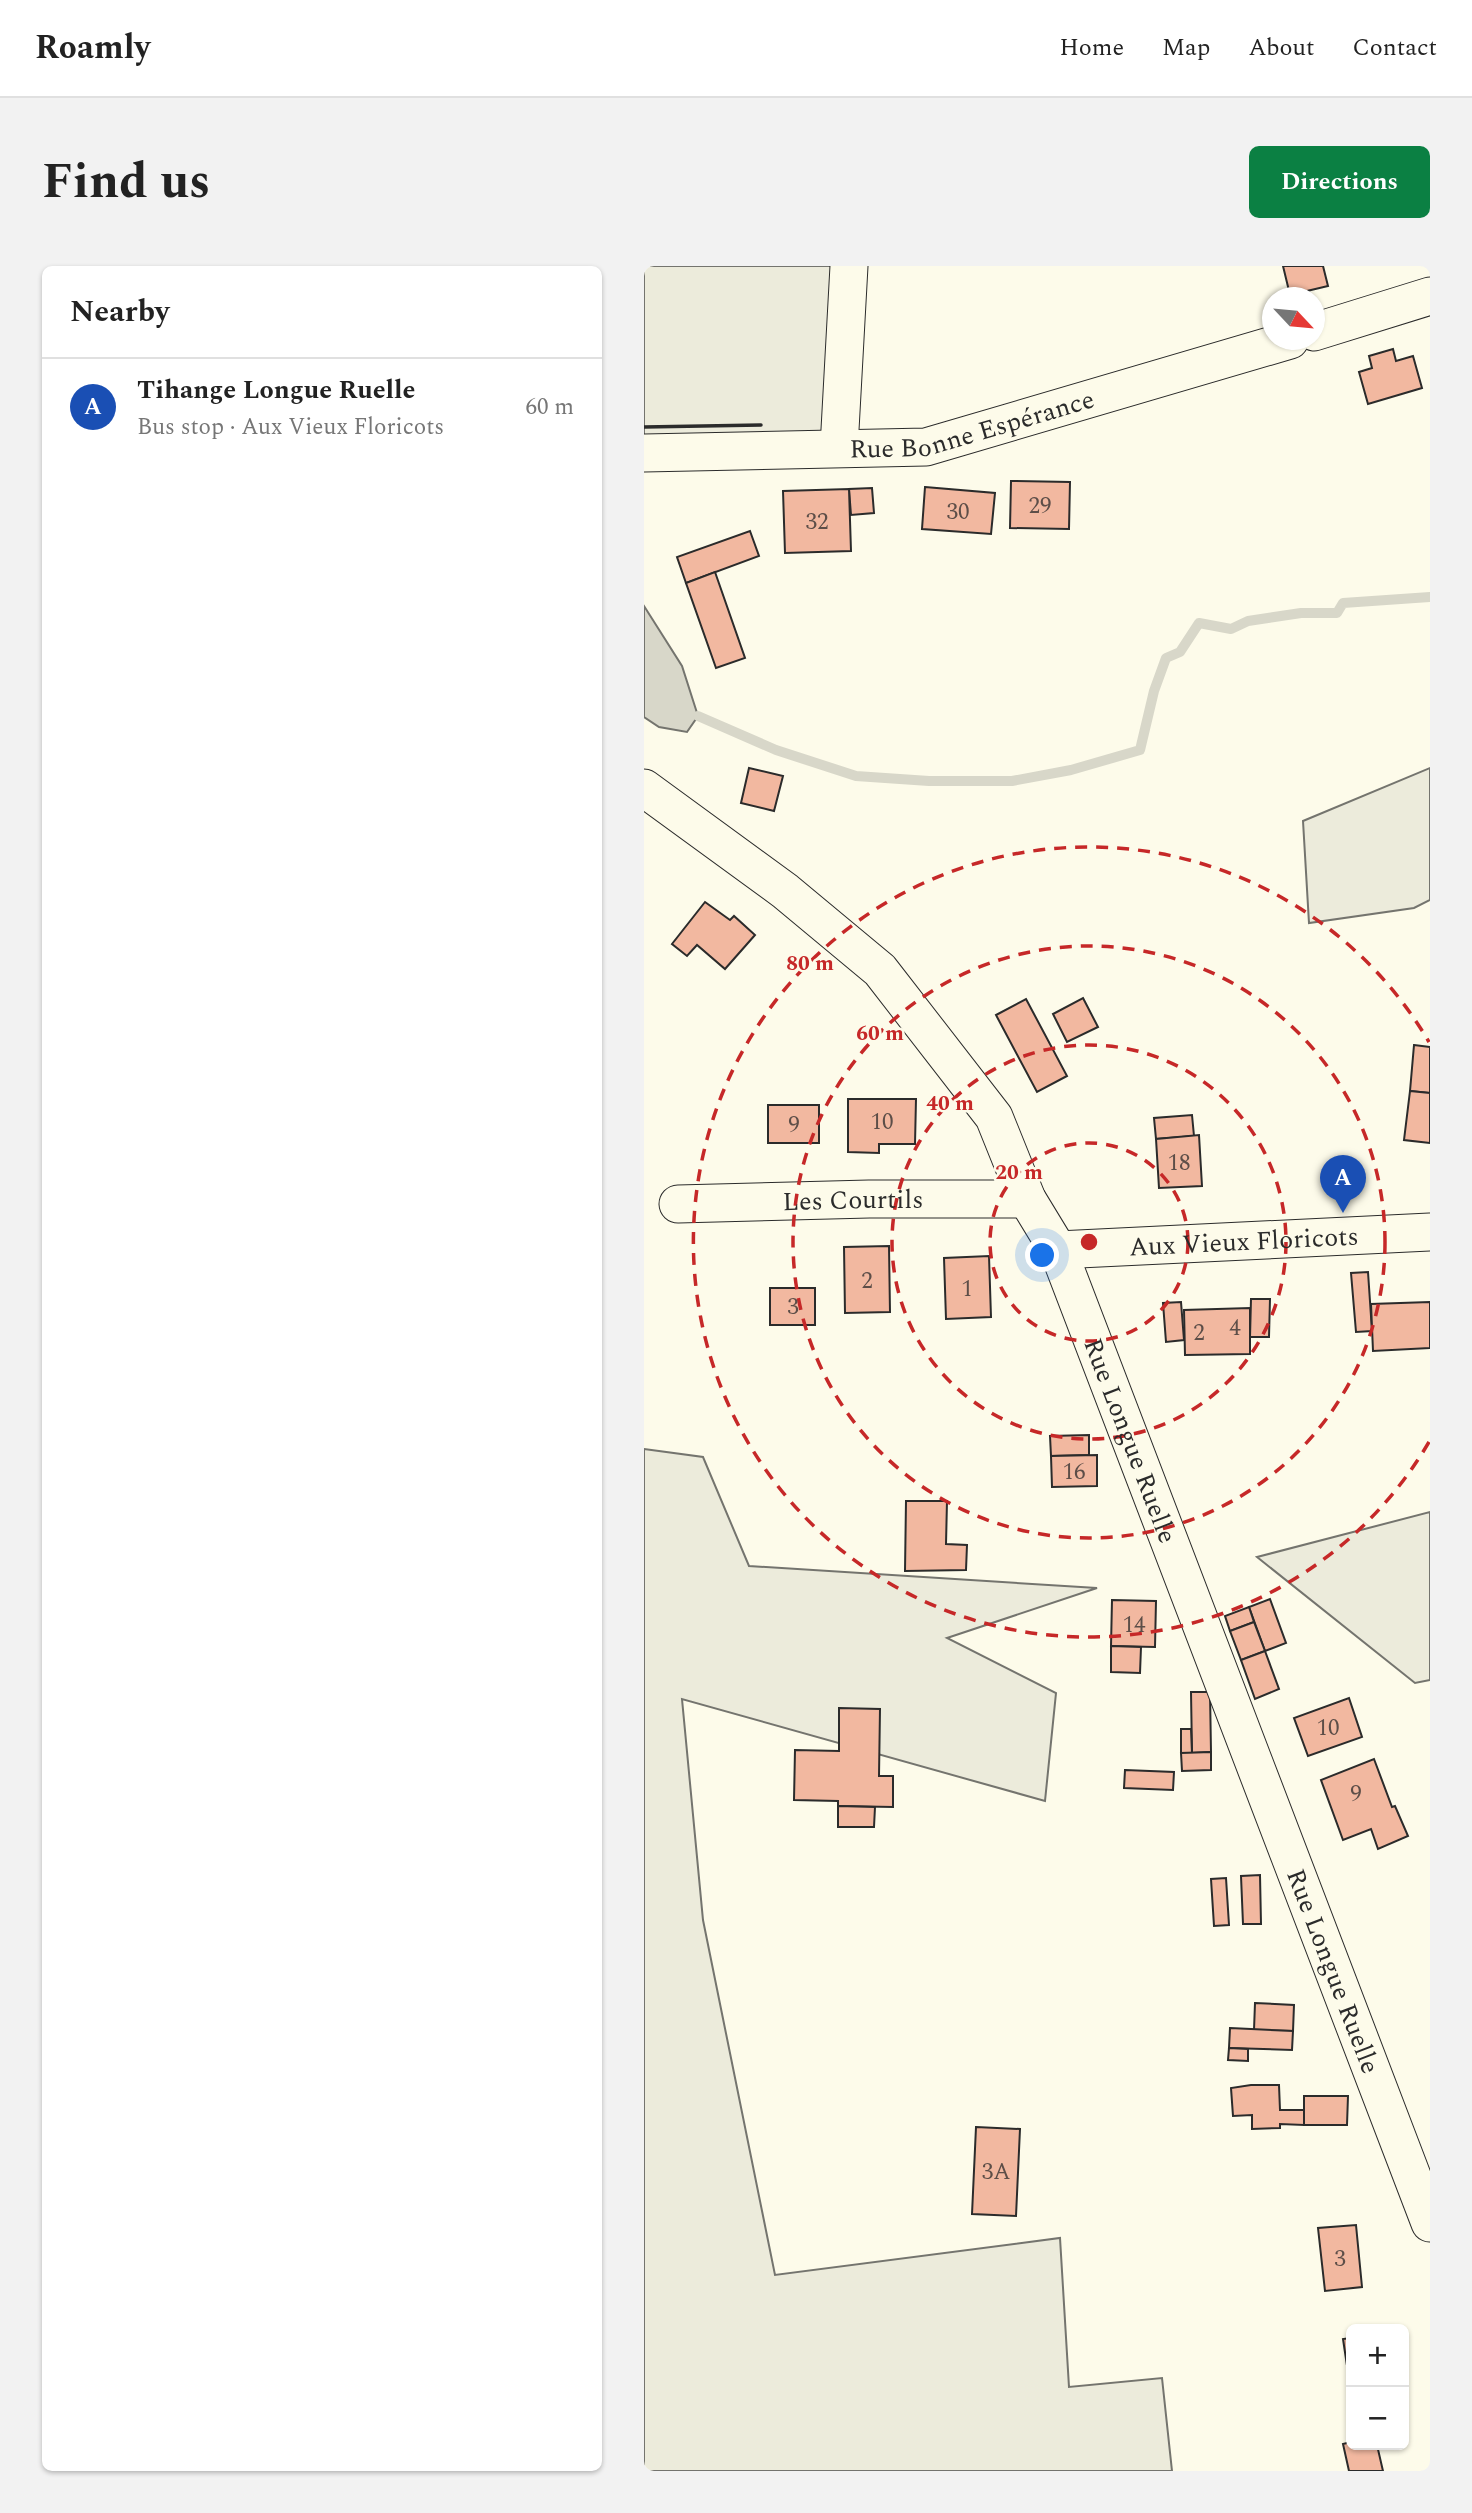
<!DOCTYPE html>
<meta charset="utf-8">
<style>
:root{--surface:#fff;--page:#f2f2f2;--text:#222;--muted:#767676;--line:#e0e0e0;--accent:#0b8043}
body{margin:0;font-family:Spectral,serif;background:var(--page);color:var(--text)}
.controls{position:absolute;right:21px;bottom:21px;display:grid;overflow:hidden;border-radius:10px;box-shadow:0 2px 5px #0004}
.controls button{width:63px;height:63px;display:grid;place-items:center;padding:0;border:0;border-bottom:2px solid var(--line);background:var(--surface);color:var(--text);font:35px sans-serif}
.compass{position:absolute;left:618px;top:21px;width:63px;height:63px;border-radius:50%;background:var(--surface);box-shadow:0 2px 5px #0004;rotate:116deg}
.you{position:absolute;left:399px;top:990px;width:24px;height:24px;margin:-18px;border:5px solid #fff;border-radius:50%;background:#1a73e8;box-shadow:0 0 0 10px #1a73e833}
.badge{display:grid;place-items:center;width:46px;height:46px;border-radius:50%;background:var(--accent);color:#fff;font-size:23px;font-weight:700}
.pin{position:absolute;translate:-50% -58px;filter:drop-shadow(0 2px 4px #0008)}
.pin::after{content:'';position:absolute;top:37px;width:24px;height:21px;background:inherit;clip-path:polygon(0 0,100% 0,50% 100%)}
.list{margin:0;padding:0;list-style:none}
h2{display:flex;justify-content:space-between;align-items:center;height:91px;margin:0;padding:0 28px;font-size:30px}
h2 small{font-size:23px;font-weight:400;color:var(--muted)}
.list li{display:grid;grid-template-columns:46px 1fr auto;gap:21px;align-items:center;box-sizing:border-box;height:98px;padding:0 28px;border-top:2px solid var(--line)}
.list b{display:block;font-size:26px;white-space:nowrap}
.list p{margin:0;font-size:23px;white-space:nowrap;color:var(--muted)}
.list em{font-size:23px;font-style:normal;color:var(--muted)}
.map{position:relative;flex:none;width:786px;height:2205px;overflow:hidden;border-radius:10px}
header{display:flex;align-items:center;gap:42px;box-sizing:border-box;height:98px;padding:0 35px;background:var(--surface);border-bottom:2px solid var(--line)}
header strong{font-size:33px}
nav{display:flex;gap:38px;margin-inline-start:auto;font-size:24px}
.intro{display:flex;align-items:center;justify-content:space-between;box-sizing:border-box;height:168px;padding:0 42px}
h1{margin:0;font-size:49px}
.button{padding:18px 32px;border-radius:10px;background:var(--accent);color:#fff;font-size:24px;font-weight:700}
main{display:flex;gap:42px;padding:0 42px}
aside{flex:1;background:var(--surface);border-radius:10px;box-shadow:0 2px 5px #0004}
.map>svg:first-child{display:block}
.green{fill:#ecebdb;stroke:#74746e;stroke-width:2}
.water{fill:#d8d7c9;stroke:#74746e;stroke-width:2}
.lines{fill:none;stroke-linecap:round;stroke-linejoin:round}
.stream{stroke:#d8d7c9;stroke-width:10}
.building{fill:#f2b8a0;stroke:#2b2b2b;stroke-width:2}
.minor-casing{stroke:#2b2b2b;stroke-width:39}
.minor{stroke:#fdfbea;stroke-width:37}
.wall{stroke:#2b2b2b;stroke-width:3.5}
.ring{fill:none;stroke:#c62828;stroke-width:3.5;stroke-dasharray:12 9}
.labels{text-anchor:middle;stroke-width:5;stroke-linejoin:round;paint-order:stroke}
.number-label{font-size:23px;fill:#5d4e48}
.street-label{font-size:26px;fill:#2b2b2b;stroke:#fdfbea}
.centre{fill:#c62828;stroke:#fdfbea;stroke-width:3.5}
.ring-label{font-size:21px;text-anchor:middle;font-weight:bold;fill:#c62828;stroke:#fdfbea;stroke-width:5;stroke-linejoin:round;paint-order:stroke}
</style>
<header>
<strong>Roamly</strong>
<nav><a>Home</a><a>Map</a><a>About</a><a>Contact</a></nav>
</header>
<div class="intro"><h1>Find us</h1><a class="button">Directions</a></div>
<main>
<aside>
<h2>Nearby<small></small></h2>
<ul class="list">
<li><span class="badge" style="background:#1a4fb4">A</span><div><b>Tihange Longue Ruelle</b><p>Bus stop · Aux Vieux Floricots</p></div><em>60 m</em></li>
</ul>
</aside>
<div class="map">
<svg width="786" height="2205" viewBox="0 0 786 2205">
<rect width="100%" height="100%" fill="#fdfbea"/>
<!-- green -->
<g class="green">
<path d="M 0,0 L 205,0 L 195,182 L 0,187 Z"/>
<path d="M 786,502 L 786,634 L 770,642 L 665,657 L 659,555 Z"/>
<path d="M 0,1183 L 59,1191 L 105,1300 L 453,1322 L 303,1372 L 412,1427 L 401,1535 L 38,1433 L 59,1654 L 131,2009 L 416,1972 L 425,2121 L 518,2112 L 528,2205 L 0,2205 Z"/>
<path d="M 786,1246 L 786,1414 L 771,1417 L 613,1291 Z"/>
</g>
<!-- water -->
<path class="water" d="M 0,340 L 38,400 L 54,450 L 43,466 L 15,461 L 0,451 Z"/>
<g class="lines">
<!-- stream -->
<path class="stream" d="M 54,450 L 132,484 L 212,510 L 285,515 L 368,515 L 427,504 L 496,484 L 510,425 L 522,392 L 536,386 L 555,357 L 587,363 L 604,355 L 657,347 L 693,347 L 699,337 L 786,331"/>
</g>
<!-- building -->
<g class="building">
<path d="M 639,0 L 679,0 L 684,20 L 646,29 Z"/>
<path d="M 749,83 L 752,95 L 769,90 L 778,122 L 724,138 L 715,106 L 728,102 L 725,90 Z"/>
<path d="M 367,215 L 426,216 L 425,263 L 366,262 Z"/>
<path d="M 281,221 L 351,227 L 347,268 L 278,263 Z"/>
<path d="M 228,222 L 230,247 L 207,249 L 205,223 Z"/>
<path d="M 205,223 L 207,285 L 141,287 L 139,225 Z"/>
<path d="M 106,265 L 115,290 L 42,317 L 33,291 Z"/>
<path d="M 71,306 L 101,392 L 72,402 L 42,317 Z"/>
<path d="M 105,502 L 139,510 L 130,545 L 97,537 Z"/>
<path d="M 61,636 L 86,654 L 90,650 L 111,669 L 81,703 L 53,679 L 43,690 L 28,678 Z"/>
<path d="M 439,732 L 454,761 L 423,776 L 409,748 Z"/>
<path d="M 382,733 L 423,810 L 393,826 L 352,749 Z"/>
<path d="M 770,779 L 786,781 L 786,827 L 766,825 Z"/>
<path d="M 766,825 L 786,827 L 786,877 L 760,874 Z"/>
<path d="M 204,833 L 272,833 L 271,878 L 235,878 L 235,887 L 204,886 Z"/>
<rect x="124" y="839" width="51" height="38"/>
<path d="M 548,849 L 550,870 L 512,873 L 510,852 Z"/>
<path d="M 555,869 L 558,920 L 515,922 L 512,873 Z"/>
<path d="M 245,980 L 246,1046 L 201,1047 L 200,981 Z"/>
<path d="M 345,990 L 347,1051 L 302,1053 L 300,992 Z"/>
<path d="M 724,1006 L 728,1065 L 712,1066 L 707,1007 Z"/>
<rect x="126" y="1022" width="45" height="37"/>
<path d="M 607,1033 L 626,1033 L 625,1071 L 606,1071 Z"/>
<path d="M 537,1036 L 540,1074 L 522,1076 L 519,1037 Z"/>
<path d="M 786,1036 L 786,1082 L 729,1085 L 727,1038 Z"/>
<path d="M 606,1042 L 606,1088 L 541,1089 L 540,1044 Z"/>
<path d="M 445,1169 L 445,1189 L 407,1190 L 406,1170 Z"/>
<path d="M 453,1189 L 453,1220 L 408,1221 L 407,1190 Z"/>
<path d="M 262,1235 L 303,1235 L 302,1278 L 323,1279 L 322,1304 L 261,1305 Z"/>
<path d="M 626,1333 L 642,1377 L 621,1385 L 605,1341 Z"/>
<path d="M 468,1334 L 512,1335 L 511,1381 L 467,1380 Z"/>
<path d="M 605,1341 L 610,1356 L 586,1365 L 581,1350 Z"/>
<path d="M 610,1356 L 621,1385 L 597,1394 L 586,1365 Z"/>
<path d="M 467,1380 L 497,1381 L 496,1407 L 467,1406 Z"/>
<path d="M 621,1385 L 635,1423 L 611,1433 L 597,1394 Z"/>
<path d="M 547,1426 L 566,1426 L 567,1486 L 548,1487 Z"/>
<path d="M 705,1432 L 718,1471 L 664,1490 L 650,1452 Z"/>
<path d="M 195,1442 L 236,1443 L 235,1510 L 249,1510 L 249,1541 L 194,1540 L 194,1535 L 150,1534 L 151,1484 L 195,1485 Z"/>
<path d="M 537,1463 L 547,1463 L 548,1487 L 537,1487 Z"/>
<path d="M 567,1486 L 567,1504 L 538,1505 L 537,1487 Z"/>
<path d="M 730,1493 L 748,1541 L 751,1540 L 764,1570 L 734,1583 L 727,1563 L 699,1574 L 677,1514 Z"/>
<path d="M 481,1504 L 530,1506 L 529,1524 L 480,1522 Z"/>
<path d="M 194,1540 L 231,1541 L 230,1561 L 194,1561 Z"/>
<path d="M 616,1609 L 617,1658 L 599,1658 L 597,1610 Z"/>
<path d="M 582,1612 L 585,1659 L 570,1660 L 567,1613 Z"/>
<path d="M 611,1737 L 650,1739 L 649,1765 L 610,1764 Z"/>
<path d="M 586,1762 L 649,1765 L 648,1784 L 585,1782 Z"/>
<path d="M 585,1782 L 604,1783 L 604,1795 L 584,1794 Z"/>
<path d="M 607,1819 L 635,1819 L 636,1844 L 660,1844 L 660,1859 L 636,1858 L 636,1862 L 608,1863 L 608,1849 L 589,1850 L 587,1822 Z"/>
<path d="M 660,1830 L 704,1830 L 703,1859 L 660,1859 Z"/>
<path d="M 332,1861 L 376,1863 L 372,1950 L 328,1948 Z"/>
<path d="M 712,1959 L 718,2021 L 681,2025 L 674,1962 Z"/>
<path d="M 707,2072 L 707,2113 L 705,2113 L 699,2073 Z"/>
<path d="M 707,2176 L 707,2179 L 733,2179 L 739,2205 L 705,2205 L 699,2178 Z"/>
</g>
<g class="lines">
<!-- minor casing -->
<g class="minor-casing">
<g id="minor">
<path d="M 670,66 L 786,30"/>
<path d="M 195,182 L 205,0"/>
<path id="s1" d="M 0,187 L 282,181 L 646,74"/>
<path id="s2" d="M 0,522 L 141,625 L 236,704 L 350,851 L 383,933 L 414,984 L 786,1957"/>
<path id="s3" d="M 34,938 L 225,933 L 383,933"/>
<path id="s4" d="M 414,984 L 786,966"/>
</g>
</g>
<!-- minor -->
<use href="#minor" class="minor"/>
<!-- wall -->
<path class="wall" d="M 0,161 L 117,159"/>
</g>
<!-- distance rings -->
<g class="ring">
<circle cx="445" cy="976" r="99"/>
<circle cx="445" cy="976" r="197"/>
<circle cx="445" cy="976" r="296"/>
<path d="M785 1176A395 395 0 1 1 785 776"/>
</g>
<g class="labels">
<!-- number labels -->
<g class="number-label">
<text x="396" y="247">29</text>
<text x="314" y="253">30</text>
<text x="173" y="263">32</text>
<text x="238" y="863">10</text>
<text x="150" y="866">9</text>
<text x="535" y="904">18</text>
<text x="223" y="1022">2</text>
<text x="323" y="1030">1</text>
<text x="149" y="1048">3</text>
<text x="591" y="1069">4</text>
<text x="555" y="1074">2</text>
<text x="430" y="1213">16</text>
<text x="490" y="1366">14</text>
<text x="684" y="1469">10</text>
<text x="712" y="1535">9</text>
<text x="352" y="1913">3A</text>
<text x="696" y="2000">3</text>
</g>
<!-- street labels -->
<g class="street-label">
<text dy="9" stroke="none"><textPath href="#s1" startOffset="331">Rue Bonne Espérance</textPath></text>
<text dy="9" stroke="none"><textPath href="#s3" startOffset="175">Les Courtils</textPath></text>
<text dy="9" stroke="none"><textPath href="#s4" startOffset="186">Aux Vieux Floricots</textPath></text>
<text dy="9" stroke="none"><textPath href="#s2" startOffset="836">Rue Longue Ruelle</textPath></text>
<text dy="9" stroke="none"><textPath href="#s2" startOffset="1404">Rue Longue Ruelle</textPath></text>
</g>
</g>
<circle cx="445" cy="976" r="10" class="centre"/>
<g class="ring-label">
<text x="166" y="704">80 m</text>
<text x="236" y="774">60 m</text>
<text x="306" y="844">40 m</text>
<text x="375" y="913">20 m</text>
</g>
</svg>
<div class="controls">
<button>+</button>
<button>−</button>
</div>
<svg class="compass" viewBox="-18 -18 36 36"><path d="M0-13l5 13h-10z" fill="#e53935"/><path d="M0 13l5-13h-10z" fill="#767676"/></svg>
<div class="you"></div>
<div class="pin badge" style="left:699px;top:947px;background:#1a4fb4">A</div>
</div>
</main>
